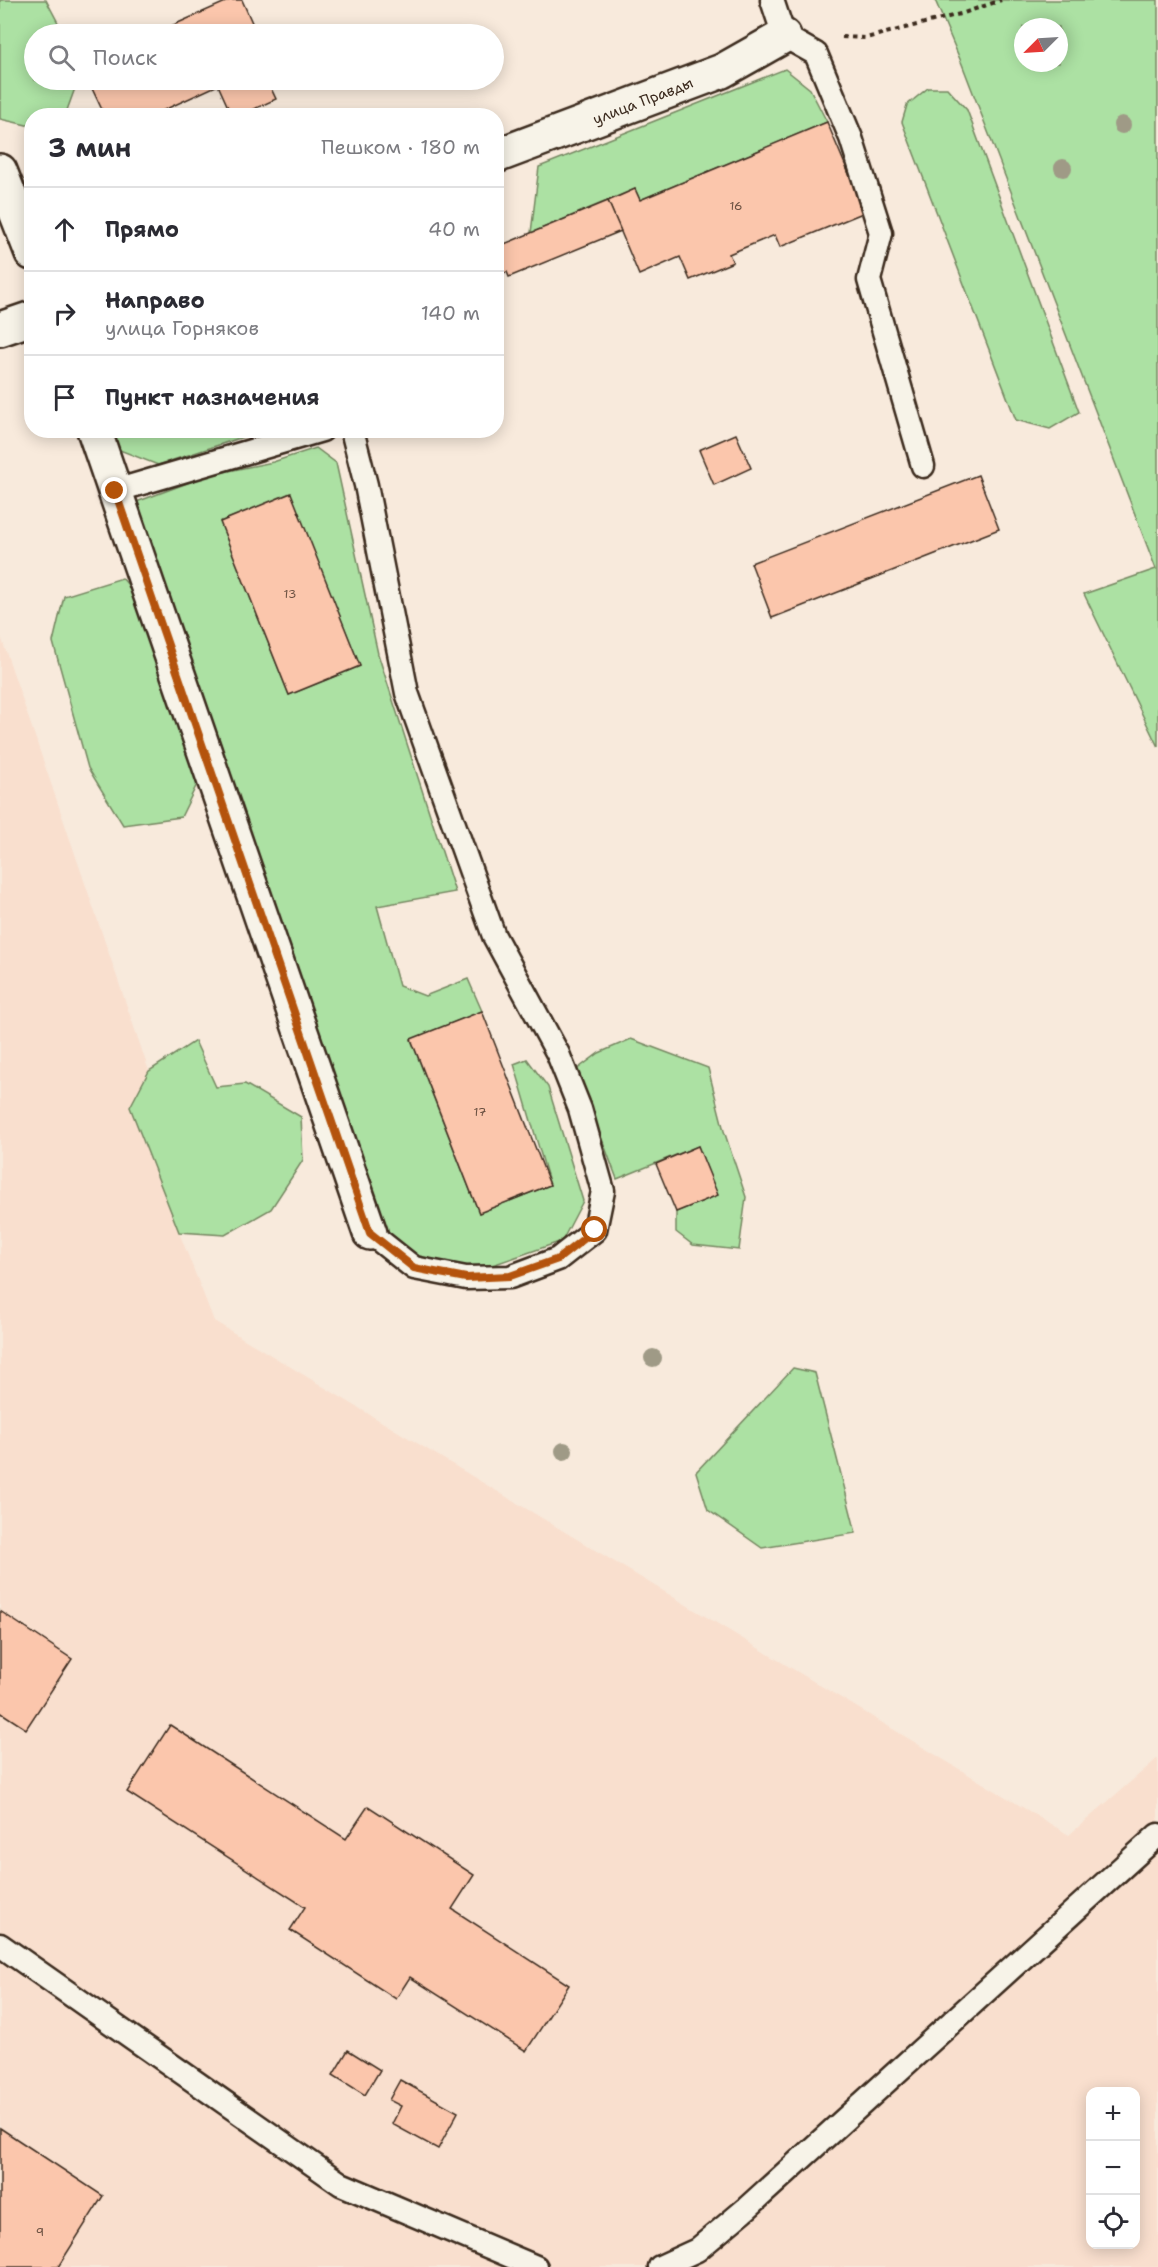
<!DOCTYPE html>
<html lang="ru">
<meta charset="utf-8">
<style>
:root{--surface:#fff;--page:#f2f2f3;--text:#2b2b33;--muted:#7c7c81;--line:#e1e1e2}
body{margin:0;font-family:"Shantell Sans",sans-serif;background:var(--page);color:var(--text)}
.controls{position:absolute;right:18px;bottom:18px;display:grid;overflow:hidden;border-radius:12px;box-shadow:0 3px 15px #0003}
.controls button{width:54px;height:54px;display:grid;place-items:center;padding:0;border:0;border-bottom:2px solid var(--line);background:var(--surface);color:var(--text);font:30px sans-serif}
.compass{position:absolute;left:1014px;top:18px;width:54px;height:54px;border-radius:50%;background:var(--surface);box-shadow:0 3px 15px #0003;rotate:246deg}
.stop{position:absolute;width:18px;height:18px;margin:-14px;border:4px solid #b45309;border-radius:50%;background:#fff}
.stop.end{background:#b45309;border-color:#fff;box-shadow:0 2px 6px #0008}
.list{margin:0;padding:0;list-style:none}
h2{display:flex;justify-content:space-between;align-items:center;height:78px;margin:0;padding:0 24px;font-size:26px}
h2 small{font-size:20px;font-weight:400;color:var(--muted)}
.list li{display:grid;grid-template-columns:39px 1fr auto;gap:18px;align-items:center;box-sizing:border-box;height:84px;padding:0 24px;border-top:2px solid var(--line)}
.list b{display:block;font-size:22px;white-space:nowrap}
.list p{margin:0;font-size:20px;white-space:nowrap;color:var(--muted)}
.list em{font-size:20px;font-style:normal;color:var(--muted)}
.icon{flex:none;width:33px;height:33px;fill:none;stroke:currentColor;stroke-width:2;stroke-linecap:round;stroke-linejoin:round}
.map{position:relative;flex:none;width:1158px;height:2267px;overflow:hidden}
.search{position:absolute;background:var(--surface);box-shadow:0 3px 15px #0003;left:24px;top:24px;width:480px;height:66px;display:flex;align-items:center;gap:15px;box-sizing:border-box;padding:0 21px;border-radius:33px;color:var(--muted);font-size:22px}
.panel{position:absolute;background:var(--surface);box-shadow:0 3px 15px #0003;left:24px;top:108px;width:480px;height:330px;border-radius:24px}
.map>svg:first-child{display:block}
.built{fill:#f9dfce;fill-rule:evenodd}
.green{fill:#ace1a3;stroke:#748660;stroke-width:1.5;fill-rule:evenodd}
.building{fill:#fbc6ac;stroke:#3b2a1e;stroke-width:1.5}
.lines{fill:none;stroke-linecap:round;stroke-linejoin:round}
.lane-casing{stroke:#3b2a1e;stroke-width:27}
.street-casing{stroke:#3b2a1e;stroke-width:38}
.path{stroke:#3b2a1e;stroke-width:4;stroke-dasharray:4.5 4.5;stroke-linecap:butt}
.lane{stroke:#f7f3e8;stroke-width:22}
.street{stroke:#f7f3e8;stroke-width:33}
.tree{fill:#9f9a86}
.route{stroke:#b45309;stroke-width:8}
.labels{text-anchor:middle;stroke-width:4.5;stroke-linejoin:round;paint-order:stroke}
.number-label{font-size:12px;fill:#6b5142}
.street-label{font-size:15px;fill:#3b2a1e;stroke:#f7f3e8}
</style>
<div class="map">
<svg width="1158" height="2267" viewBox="0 0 1158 2267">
<rect width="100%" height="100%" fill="#f8eadc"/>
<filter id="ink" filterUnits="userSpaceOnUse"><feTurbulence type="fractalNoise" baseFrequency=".0167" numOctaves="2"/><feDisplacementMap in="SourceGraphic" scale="12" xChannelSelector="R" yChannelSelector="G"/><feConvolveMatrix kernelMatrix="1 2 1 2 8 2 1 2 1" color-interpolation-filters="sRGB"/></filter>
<g filter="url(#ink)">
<!-- built -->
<path class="built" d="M 0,634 L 149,1071 L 130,1108 L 214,1321 L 1069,1835 L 1158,1758 L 1158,2267 L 0,2267 ZM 1090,2092 L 1136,2092 L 1136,2244 L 1090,2244 Z"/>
<!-- green -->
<g class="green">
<path d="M 0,0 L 46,0 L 64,34 L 34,34 L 34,80 L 78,80 L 66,113 L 62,115 L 32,116 L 31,126 L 0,119 Z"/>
<path d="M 935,0 L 1158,0 L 1158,747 L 1084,594 L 1156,569 L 962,64 ZM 1023,27 L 1059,27 L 1059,63 L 1023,63 Z"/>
<path d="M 785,69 L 810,89 L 827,122 L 640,200 L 635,189 L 531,233 L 539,167 Z"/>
<path d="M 928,88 L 947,88 L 967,110 L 1079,412 L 1050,429 L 1016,420 L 902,122 L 907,105 Z"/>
<path d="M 109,431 L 261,431 L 158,465 L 117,449 Z"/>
<path d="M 316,448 L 336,463 L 378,654 L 455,892 L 377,906 L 399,986 L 425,996 L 468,979 L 482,1011 L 411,1040 L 479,1213 L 550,1185 L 514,1064 L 527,1059 L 548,1087 L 583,1201 L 562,1241 L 481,1269 L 421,1257 L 377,1232 L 131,504 L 209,475 L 273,462 ZM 290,493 L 360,666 L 289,695 L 220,522 Z"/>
<path d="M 122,578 L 135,593 L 201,776 L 181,817 L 123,825 L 88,768 L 53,642 L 64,596 Z"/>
<path d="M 631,1039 L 708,1068 L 724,1131 L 746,1197 L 739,1250 L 693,1245 L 676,1232 L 676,1212 L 717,1195 L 698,1146 L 617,1179 L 576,1070 L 599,1053 Z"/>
<path d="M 195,1041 L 216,1087 L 245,1084 L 301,1117 L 303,1160 L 271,1209 L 225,1235 L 179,1232 L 130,1107 L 149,1071 Z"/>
<path d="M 793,1368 L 815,1373 L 856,1533 L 762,1548 L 708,1510 L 696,1472 Z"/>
</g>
<!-- building -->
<g class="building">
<path d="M 230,0 L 242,0 L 257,34 L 153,34 Z"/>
<path d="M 88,80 L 267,80 L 276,99 L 239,116 L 232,116 L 218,85 L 151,116 L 105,116 Z"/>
<path d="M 827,122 L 865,212 L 780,247 L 775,235 L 729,254 L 733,262 L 690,280 L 680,257 L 639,275 L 608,201 L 635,189 L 640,200 Z"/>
<path d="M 608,201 L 621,231 L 509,277 L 507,272 L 499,275 L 496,258 L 501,256 L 497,247 Z"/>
<path d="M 736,434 L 751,468 L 714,485 L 699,450 Z"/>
<path d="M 978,475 L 999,529 L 772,618 L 751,563 Z"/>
<path d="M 291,493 L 360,666 L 289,695 L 220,522 Z"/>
<path d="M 482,1011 L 550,1185 L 479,1213 L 411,1039 Z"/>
<path d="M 698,1146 L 718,1195 L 676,1212 L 656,1164 Z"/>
<path d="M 0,1611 L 72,1659 L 26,1729 L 0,1712 Z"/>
<path d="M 170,1725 L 346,1839 L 368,1806 L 474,1875 L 452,1909 L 569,1985 L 526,2051 L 410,1977 L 396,1999 L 290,1930 L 305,1907 L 127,1792 Z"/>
<path d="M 348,2050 L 380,2070 L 365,2095 L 333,2075 Z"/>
<path d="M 400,2080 L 458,2112 L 438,2149 L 392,2124 L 401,2106 L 389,2100 Z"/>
<path d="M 0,2128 L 103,2196 L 58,2267 L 0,2267 Z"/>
</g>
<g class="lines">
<!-- lane casing -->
<g class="lane-casing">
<g id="lane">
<path d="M 772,0 L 784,36 L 816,54 L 851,138 L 881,233 L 869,280 L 923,466"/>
<path d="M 352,430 L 366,485 L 407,693 L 494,936 L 558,1054 L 580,1109 L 603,1191 L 595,1230 L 558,1259 L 510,1277 L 466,1278 L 414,1268 L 370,1233"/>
<path d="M 115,491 L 322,430"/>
<path d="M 0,1945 L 341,2184 L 536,2267"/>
<path d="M 660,2267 L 697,2250 L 747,2208 L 1158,1835"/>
</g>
</g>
<!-- street casing -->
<g class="street-casing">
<g id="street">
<path d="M 496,156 L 722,71 L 784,36"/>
<path d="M 0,171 L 32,253"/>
<path d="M 0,329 L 32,318"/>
<path d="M 94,430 L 370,1233"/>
</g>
</g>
<!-- path -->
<path class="path" d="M 842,37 L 866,38 L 964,13 L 1001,0"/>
<!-- lane -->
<use href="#lane" class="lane"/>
<!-- street -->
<use href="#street" class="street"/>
</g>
<!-- trees -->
<g class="tree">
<circle cx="1122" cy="125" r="9"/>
<circle cx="1063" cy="168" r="9"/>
<circle cx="653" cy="1358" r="9"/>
<circle cx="564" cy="1451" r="9"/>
</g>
</g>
<g class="lines" filter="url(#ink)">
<!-- route -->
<path class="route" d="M 115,491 L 370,1233 L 414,1268 L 466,1278 L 510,1276 L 558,1259 L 595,1230"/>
</g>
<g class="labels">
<!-- number labels -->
<g class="number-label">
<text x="736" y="210">16</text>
<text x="290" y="598">13</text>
<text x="480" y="1116">17</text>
<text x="40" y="2236">9</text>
</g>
<!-- street labels -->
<g class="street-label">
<text transform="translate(643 101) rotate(-21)" y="5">улица Правды</text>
</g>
</g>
</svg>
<div class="controls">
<button>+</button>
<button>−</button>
<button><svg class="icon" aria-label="locate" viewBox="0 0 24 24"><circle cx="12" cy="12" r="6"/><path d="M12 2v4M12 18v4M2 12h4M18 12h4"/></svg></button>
</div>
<svg class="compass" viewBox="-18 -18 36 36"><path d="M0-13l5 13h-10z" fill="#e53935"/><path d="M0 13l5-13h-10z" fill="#7c7c81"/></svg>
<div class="stop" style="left:595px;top:1230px"></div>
<div class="stop end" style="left:115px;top:491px"></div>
<div class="search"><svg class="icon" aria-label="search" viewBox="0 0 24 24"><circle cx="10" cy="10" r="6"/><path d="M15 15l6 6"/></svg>Поиск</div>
<section class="panel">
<h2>3 мин<small>Пешком · 180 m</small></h2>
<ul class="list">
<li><svg class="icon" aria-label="ahead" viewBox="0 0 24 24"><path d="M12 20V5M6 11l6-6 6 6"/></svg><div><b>Прямо</b></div><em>40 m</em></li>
<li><svg class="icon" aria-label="right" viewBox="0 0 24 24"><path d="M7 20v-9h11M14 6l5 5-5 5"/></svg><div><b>Направо</b><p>улица Горняков</p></div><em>140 m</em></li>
<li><svg class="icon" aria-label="arrive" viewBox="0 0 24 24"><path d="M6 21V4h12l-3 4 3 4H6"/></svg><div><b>Пункт назначения</b></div></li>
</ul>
</section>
</div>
